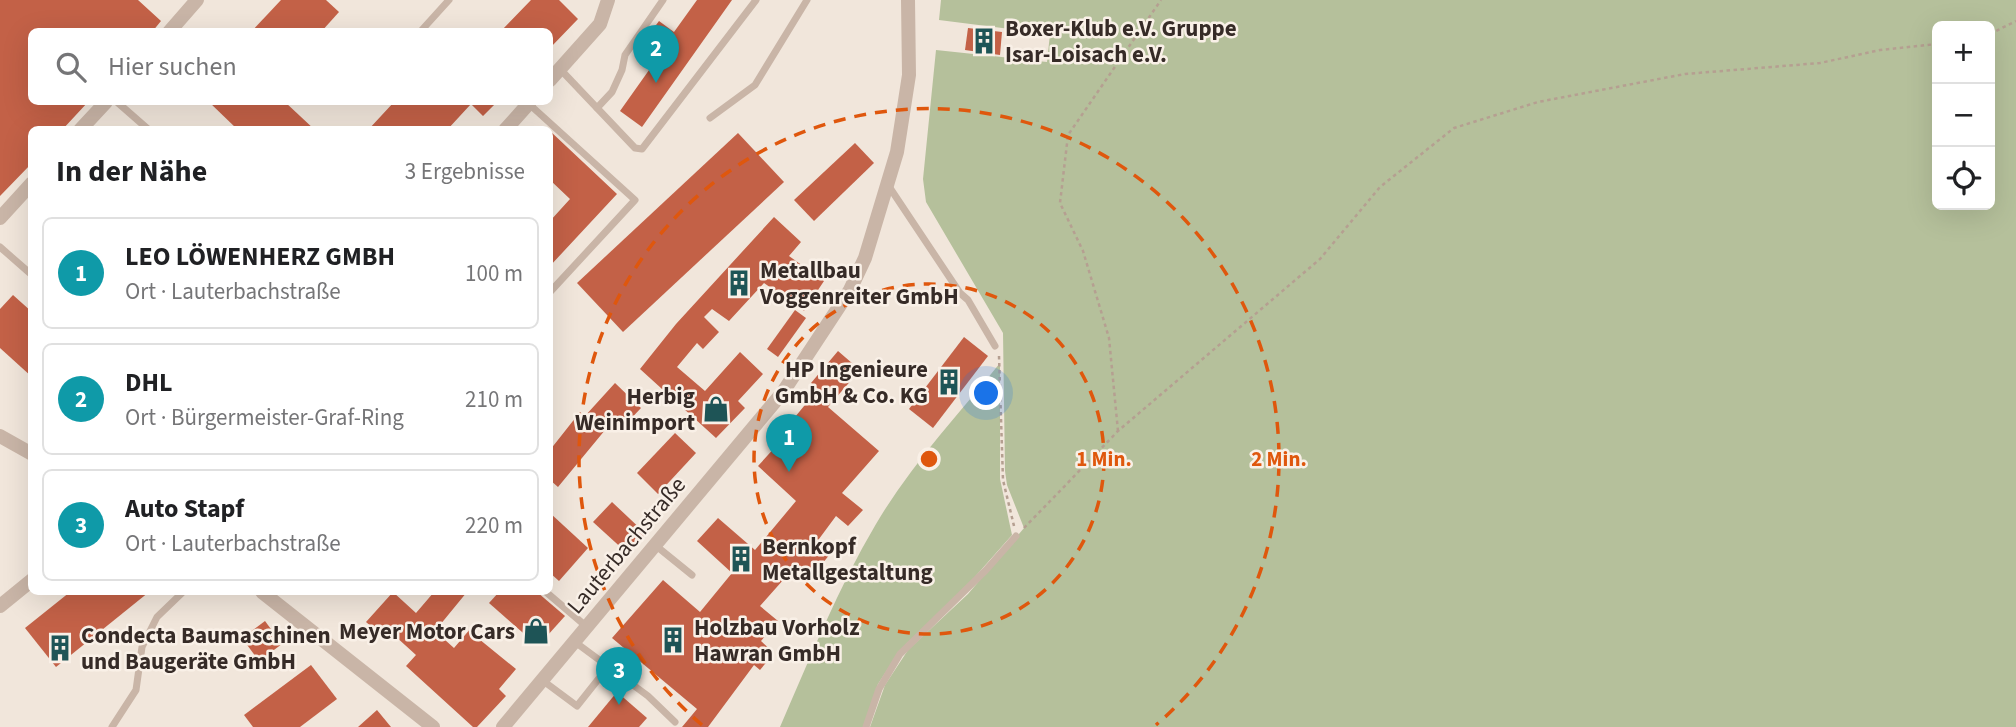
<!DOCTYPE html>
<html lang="de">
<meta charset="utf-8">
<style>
:root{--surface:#fff;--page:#f2f2f2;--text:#202124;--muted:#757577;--line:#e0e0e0;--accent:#ea580c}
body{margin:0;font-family:"Source Sans 3",sans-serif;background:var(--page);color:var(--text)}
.controls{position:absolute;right:21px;top:21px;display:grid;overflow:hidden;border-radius:10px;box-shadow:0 7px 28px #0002}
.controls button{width:63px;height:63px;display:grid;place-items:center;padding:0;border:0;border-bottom:2px solid var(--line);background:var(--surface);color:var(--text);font:35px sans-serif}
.you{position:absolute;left:987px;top:394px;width:24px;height:24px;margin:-18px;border:5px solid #fff;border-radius:50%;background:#1a73e8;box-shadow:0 0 0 10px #1a73e833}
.badge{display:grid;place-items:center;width:46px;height:46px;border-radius:50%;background:var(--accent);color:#fff;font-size:23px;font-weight:700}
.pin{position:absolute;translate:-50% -58px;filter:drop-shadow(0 2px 4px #0008)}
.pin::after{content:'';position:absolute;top:37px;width:24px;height:21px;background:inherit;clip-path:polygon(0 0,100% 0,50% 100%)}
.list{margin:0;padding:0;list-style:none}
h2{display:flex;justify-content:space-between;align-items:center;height:91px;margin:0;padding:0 28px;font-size:30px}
h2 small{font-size:23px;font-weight:400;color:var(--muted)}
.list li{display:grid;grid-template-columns:46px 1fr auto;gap:21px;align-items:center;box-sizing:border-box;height:112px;margin:0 14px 14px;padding:0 14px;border:2px solid var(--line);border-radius:10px}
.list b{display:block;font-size:26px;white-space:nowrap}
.list p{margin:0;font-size:23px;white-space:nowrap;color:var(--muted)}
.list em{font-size:23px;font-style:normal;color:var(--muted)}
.icon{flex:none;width:38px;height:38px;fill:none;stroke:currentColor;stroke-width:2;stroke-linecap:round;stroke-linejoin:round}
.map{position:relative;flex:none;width:2016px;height:727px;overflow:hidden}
.search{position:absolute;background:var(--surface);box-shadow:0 7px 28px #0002;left:28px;top:28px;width:525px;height:77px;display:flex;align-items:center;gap:18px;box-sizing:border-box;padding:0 24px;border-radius:10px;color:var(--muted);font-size:26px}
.panel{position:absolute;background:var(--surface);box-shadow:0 7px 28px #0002;left:28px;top:126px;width:525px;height:469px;border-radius:10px}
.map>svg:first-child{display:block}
.green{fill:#b5c09b;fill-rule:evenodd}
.building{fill:#c36147}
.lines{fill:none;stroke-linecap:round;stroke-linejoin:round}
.path{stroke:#b59f91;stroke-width:2.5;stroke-dasharray:3.5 3.5;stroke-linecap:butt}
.service{stroke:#c9b5a7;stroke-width:7}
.minor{stroke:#c9b5a7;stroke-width:14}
.ring{fill:none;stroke:#df570d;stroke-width:3.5;stroke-dasharray:12 9}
.labels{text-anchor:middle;stroke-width:5;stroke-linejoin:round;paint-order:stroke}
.poi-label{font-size:23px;font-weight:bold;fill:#362b27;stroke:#f9f0e7;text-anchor:start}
.street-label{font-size:23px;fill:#362b27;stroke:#f9f0e7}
.centre{fill:#df570d;stroke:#f9f0e7;stroke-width:3.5}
.ring-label{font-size:21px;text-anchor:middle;font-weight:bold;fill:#df570d;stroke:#f9f0e7;stroke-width:5;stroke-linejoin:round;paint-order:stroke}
</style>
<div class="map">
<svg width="2016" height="727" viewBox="0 0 2016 727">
<rect width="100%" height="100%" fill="#f1e6db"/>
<!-- green -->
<g class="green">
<path d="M 941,0 L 2016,0 L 2016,727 L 870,727 L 885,685 L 908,650 L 968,594 L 1024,528 L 1007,485 L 1005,471 L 1003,333 L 926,202 L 923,179 L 936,50 L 1047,62 L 1050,34 L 939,20 ZM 1937,26 L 1990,26 L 1990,205 L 1937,205 Z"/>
<path d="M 1000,363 L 1000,479 L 1012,535 L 965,588 L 900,650 L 878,684 L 863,727 L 780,727 C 810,658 838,588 876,524 C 910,466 958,415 1000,363 Z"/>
</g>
<!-- building -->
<g class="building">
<path d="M 0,0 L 138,0 L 161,21 L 152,32 L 32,32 L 32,102 L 88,102 L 62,130 L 32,130 L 32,163 L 0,196 Z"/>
<path d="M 281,0 L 326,0 L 339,12 L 321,32 L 251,32 Z"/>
<path d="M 531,0 L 559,0 L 578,19 L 550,48 L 550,32 L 500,32 Z"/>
<path d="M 697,0 L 732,0 L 642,127 L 620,111 L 659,56 L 642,44 L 659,21 L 674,32 Z"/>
<path d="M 968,28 L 1002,32 L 1000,55 L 965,50 Z"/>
<path d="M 209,102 L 285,102 L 315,130 L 238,130 Z"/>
<path d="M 394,102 L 497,102 L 483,116 L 471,104 L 447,130 L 368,130 Z"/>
<path d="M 550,131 L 617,194 L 550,266 L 550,221 L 570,199 L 550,180 Z"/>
<path d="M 738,133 L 784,182 L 623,332 L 577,283 Z"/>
<path d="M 855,143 L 874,163 L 814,221 L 794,200 Z"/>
<path d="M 774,217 L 801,242 L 789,256 L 824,281 L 804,311 L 764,283 L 729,321 L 712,309 L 704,317 L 719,332 L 703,349 L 697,343 L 677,367 L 705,391 L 740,352 L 763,374 L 738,401 L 745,408 L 716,438 L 640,369 L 676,324 Z"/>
<path d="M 13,295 L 32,312 L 32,377 L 0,348 L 0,309 Z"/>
<path d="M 795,310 L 806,318 L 778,357 L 767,349 Z"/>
<path d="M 964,337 L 988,356 L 933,428 L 909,409 Z"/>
<path d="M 838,351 L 860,370 L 828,407 L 879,451 L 842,493 L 863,510 L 848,526 L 836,516 L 816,543 L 830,554 L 807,583 L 792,570 L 760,606 L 778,621 L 761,641 L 774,653 L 760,670 L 754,665 L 708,727 L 682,727 L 697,709 L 612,638 L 663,580 L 700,612 L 732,573 L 697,541 L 718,518 L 755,550 L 796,501 L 758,466 L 789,432 L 786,428 L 818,389 L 811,383 Z"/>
<path d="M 615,383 L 641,408 L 624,426 L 615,418 L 558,487 L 550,480 L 550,450 L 580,412 L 585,416 Z"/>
<path d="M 675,433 L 696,453 L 658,494 L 637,473 Z"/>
<path d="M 612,502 L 646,534 L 627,553 L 593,522 Z"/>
<path d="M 550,513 L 588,548 L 559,581 L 550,573 Z"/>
<path d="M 70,592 L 149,592 L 56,667 L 25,628 Z"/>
<path d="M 393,592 L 416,613 L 434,592 L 467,592 L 435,631 L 454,648 L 471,628 L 481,636 L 479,639 L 516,669 L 499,689 L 506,696 L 477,727 L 473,727 L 406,666 L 416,655 L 394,635 L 388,641 L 366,622 Z"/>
<path d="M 499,592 L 537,592 L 565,616 L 538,646 L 489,603 Z"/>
<path d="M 265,621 L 282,644 L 259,661 L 242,638 Z"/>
<path d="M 311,665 L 337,699 L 300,727 L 253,727 L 244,715 Z"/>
<path d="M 617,692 L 647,718 L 639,727 L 588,727 Z"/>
<path d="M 377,710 L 391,727 L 358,727 Z"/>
</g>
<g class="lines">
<!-- path -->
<g class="path">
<path d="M 1990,34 L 2016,21"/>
<path d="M 999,356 L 1003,480 L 1014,526"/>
<path d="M 1118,431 L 1109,338 L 1083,251 L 1060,203 L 1068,135 L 1161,0"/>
<path d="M 1024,528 L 1118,431 L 1320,259 L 1380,187 L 1454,128 L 1538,102 L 1685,74 L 1820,63 L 1880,50 L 1937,44"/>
</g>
<!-- service -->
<g class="service">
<path d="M 420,32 L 449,0"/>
<path d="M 560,69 L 635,148 L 642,149 L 756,0"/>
<path d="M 117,102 L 149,130"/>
<path d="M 529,104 L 635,200 L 550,292"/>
<path d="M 597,108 L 612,92 L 622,70 L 625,55 L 663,0"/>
<path d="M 710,118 L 755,85 L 807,0"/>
<path d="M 888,185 L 960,293 L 968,300 L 995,346"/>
<path d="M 0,247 L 32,275"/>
<path d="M 655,545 L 692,575"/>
<path d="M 546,592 L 587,627"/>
<path d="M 575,642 L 648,696 L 675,722"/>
<path d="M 542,680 L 577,706 L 608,667"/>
<path d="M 112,727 L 136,690 L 142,647 L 157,617 L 183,592"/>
<path d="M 866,727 L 879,689 L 900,654 L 986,570 L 1016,536"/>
</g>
<!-- minor -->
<g class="minor">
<path d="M 169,32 L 197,0"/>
<path d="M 550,80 L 600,24 L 608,0"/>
<path d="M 80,130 L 106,102"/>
<path d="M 505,130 L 530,102"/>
<path d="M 0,218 L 32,183"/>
<path d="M 0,436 L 32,454"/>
<path d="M 262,592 L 433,727"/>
<path d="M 0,606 L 32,580"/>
<path d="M 503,727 L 783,392 L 850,290 L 865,258 L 897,152 L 909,75 L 908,0"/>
</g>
</g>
<!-- distance rings -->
<g class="ring">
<circle cx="929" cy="459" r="175"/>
<path d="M702 725A350 350 0 1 1 1156 725"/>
</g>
<!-- icons -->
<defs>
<g id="building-bare" transform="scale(2.1)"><path d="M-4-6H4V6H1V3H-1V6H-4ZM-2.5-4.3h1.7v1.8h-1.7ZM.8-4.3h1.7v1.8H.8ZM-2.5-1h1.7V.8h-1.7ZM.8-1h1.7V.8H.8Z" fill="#1e5456" stroke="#f9f0e7" stroke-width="2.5" paint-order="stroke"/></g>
<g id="shop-bare" transform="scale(2.1)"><path d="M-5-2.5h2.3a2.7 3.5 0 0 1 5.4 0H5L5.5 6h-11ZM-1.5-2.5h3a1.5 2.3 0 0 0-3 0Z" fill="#1e5456" stroke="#f9f0e7" stroke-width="2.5" paint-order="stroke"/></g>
</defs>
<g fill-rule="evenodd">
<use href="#building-bare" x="984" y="41"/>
<use href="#building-bare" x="739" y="283"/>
<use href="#building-bare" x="949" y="382"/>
<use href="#shop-bare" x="716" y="409"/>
<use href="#building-bare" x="741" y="559"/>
<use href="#shop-bare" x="536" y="631"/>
<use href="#building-bare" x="673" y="640"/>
<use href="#building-bare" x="60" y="648"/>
</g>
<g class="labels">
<!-- poi labels -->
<g class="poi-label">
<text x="1005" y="36">Boxer-Klub e.V. Gruppe<tspan x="1005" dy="26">Isar-Loisach e.V.</tspan></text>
<text x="760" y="278">Metallbau<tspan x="760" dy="26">Voggenreiter GmbH</tspan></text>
<text x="928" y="377" text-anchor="end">HP Ingenieure<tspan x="928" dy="26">GmbH &amp; Co. KG</tspan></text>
<text x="695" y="404" text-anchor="end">Herbig<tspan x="695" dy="26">Weinimport</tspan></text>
<text x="762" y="554">Bernkopf<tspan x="762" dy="26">Metallgestaltung</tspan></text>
<text x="694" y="635">Holzbau Vorholz<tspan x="694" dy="26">Hawran GmbH</tspan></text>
<text x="515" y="639" text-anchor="end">Meyer Motor Cars</text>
<text x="81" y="643">Condecta Baumaschinen<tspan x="81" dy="26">und Baugeräte GmbH</tspan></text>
</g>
<!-- street labels -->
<g class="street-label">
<text transform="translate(626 545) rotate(-50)" y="8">Lauterbachstraße</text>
</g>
</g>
<circle cx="929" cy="459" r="10" class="centre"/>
<g class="ring-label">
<text x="1104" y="466">1 Min.</text>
<text x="1279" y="466">2 Min.</text>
</g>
</svg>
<div class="controls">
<button>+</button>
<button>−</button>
<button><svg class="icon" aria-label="locate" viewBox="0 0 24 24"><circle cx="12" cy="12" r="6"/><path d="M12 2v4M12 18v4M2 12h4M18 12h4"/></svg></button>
</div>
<div class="you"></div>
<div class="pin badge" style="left:789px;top:472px;background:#0f9aa8">1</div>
<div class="pin badge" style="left:656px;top:83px;background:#0f9aa8">2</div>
<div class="pin badge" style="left:619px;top:705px;background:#0f9aa8">3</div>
<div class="search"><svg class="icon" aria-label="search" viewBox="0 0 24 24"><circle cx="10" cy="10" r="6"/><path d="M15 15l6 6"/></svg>Hier suchen</div>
<section class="panel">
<h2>In der Nähe<small>3 Ergebnisse</small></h2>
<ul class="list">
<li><span class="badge" style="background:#0f9aa8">1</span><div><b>LEO LÖWENHERZ GMBH</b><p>Ort · Lauterbachstraße</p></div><em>100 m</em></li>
<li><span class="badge" style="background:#0f9aa8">2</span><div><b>DHL</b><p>Ort · Bürgermeister-Graf-Ring</p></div><em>210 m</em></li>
<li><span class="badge" style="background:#0f9aa8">3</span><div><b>Auto Stapf</b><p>Ort · Lauterbachstraße</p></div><em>220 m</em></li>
</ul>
</section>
</div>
